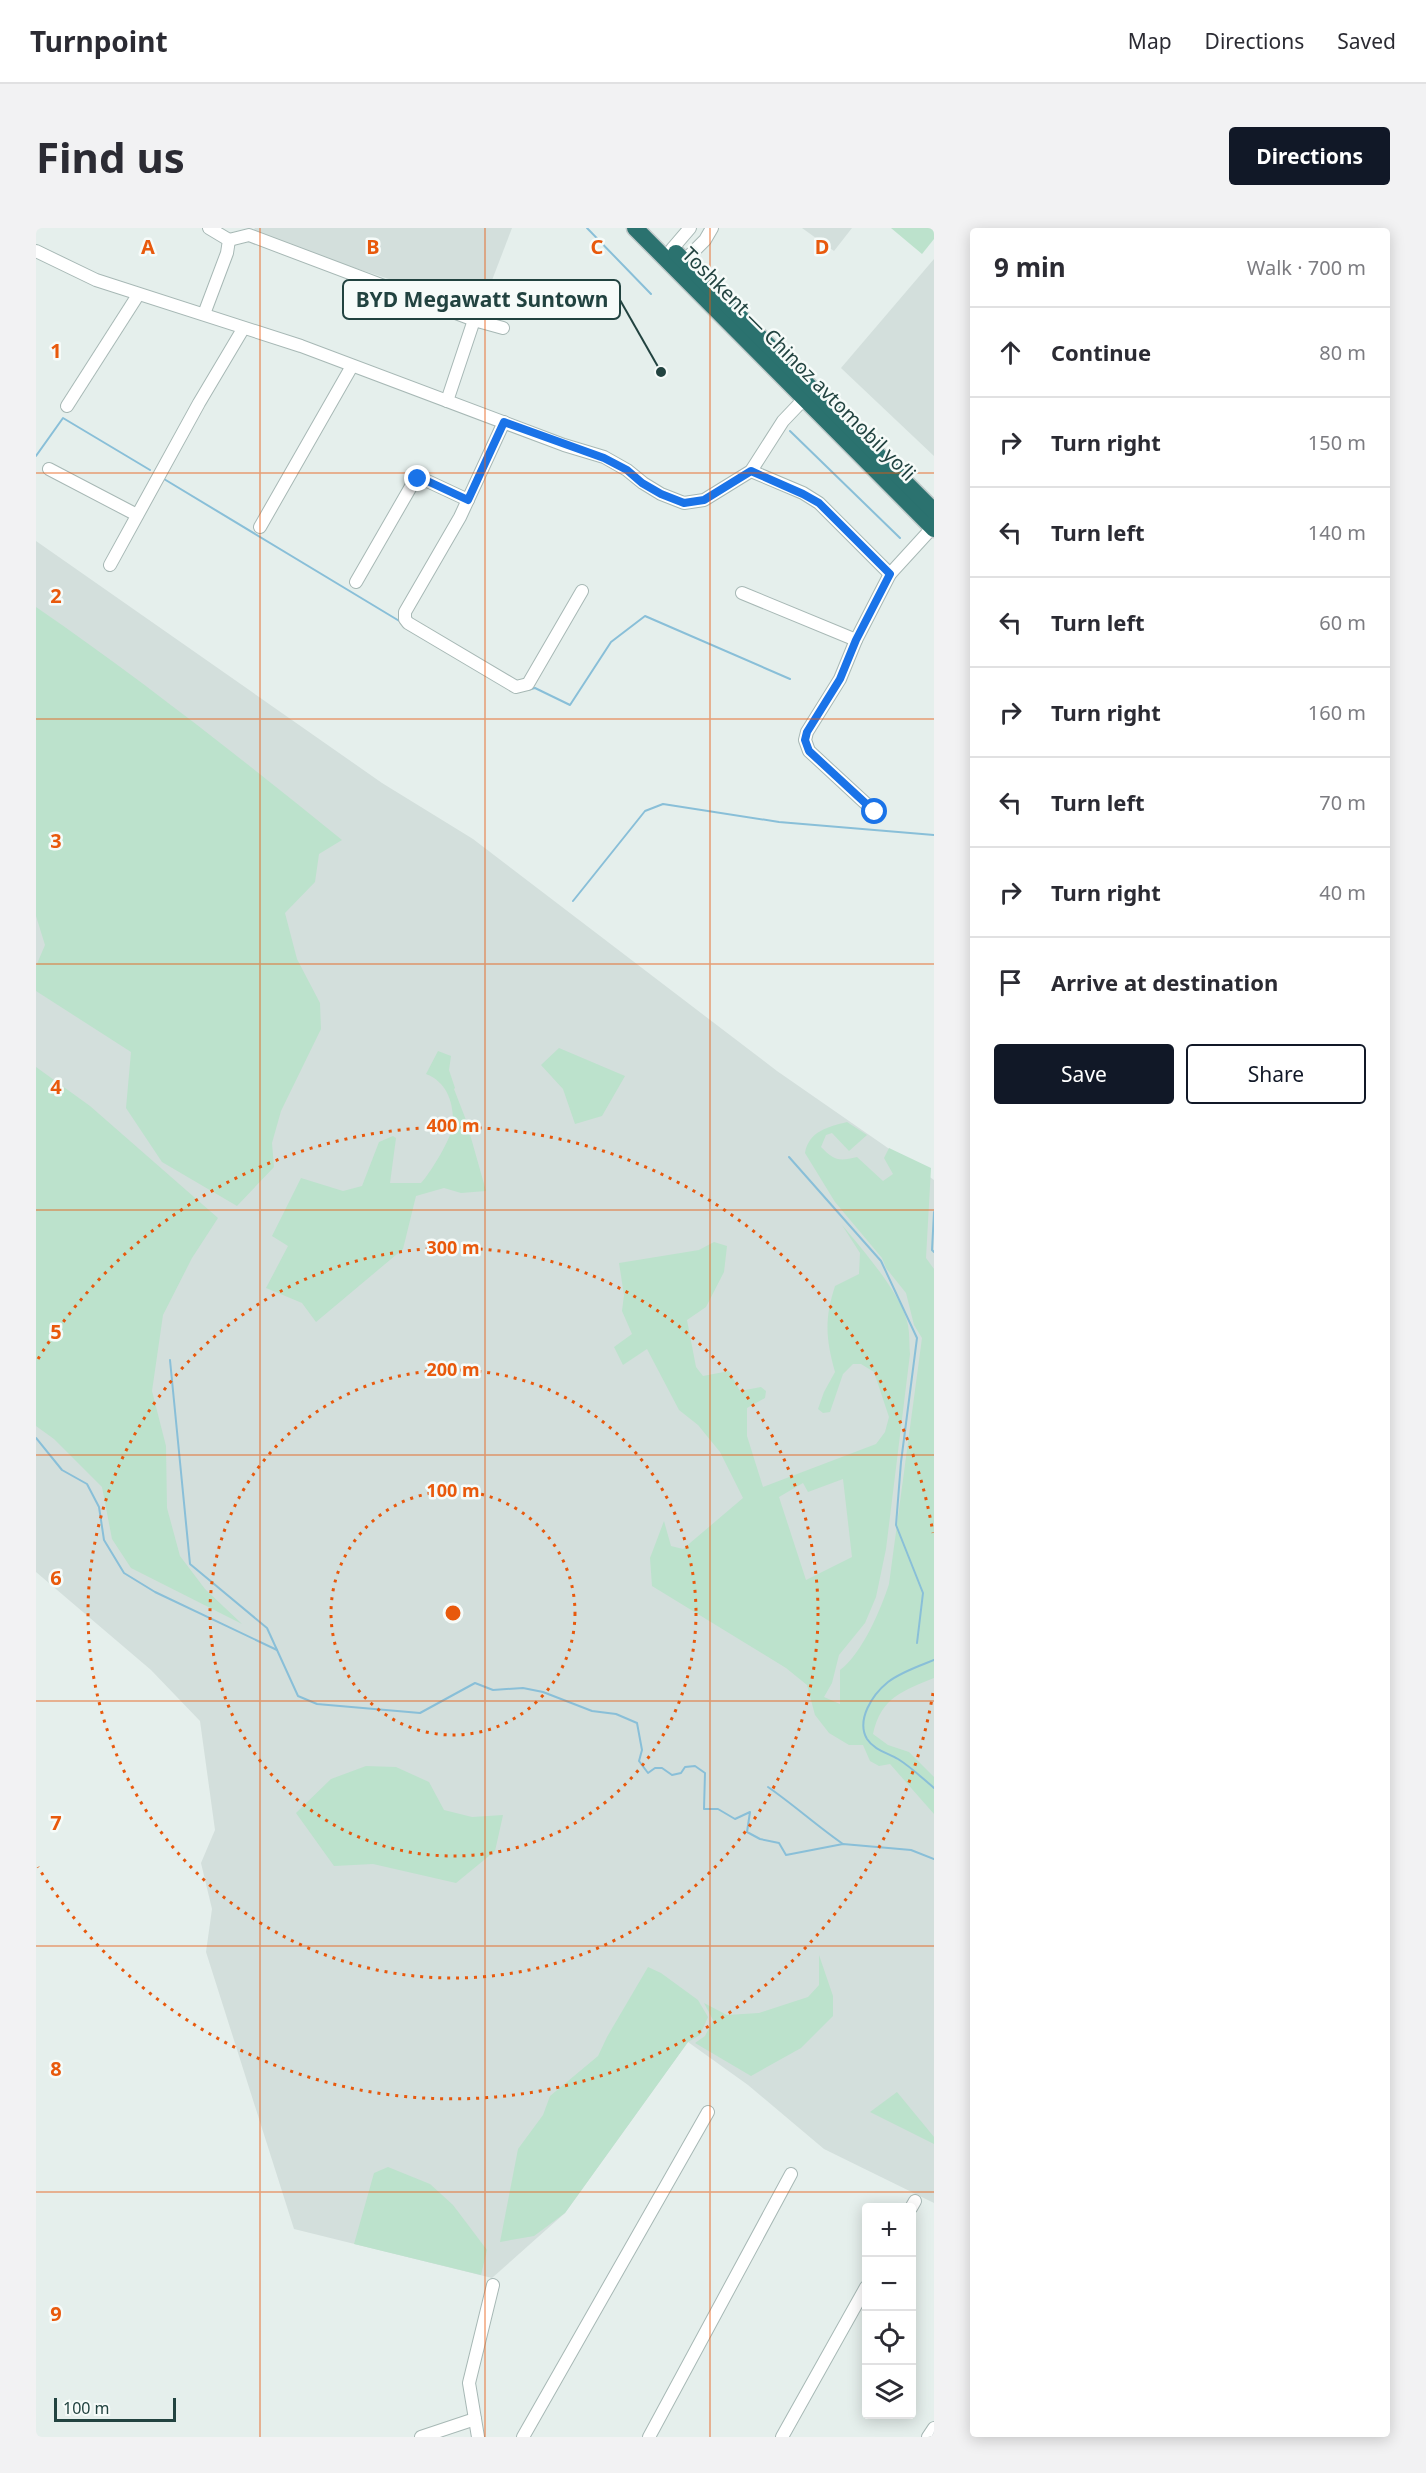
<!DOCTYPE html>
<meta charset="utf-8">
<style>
:root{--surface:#fff;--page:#f2f2f3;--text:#2b2b33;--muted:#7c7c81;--line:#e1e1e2;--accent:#111827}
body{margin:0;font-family:"Noto Sans",sans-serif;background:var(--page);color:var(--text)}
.controls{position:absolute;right:18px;bottom:18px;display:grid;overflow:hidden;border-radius:6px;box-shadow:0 3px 15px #0003}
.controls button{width:54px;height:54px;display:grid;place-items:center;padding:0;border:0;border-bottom:2px solid var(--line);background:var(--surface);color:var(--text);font:30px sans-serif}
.scale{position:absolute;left:18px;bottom:15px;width:122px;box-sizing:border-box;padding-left:6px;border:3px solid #224340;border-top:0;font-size:16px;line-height:21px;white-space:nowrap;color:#224340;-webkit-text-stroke:4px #f6fbf9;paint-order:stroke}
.stop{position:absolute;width:18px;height:18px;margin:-14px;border:4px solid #1a73e8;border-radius:50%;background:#fff}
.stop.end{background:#1a73e8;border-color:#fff;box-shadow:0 2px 6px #0008}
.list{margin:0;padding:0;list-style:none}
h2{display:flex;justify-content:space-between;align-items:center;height:78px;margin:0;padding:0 24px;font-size:26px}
h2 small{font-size:20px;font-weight:400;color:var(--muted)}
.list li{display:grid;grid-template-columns:39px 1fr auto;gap:18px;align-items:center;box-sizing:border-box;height:90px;padding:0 24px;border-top:2px solid var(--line)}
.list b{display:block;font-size:22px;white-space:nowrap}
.list em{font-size:20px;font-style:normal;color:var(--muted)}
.actions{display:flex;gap:12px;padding:18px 24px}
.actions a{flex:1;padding:14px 0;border:2px solid var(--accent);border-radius:6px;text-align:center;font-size:21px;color:var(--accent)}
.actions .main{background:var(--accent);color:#fff}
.icon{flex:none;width:33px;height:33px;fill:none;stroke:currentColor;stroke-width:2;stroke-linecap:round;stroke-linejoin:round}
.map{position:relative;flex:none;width:898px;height:2209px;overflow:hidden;border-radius:6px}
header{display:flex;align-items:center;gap:36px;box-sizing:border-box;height:84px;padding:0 30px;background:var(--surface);border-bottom:2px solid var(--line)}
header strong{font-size:28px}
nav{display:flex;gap:33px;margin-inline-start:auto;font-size:21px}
.intro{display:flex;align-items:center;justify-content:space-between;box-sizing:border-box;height:144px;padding:0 36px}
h1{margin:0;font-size:42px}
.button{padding:15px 27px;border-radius:6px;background:var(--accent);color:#fff;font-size:21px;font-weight:700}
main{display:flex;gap:36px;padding:0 36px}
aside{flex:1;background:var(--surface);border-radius:6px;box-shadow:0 3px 15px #0003}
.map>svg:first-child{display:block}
.built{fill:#d3dfdc}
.green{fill:#bce2cc;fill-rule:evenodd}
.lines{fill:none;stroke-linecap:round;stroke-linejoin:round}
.stream{stroke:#89bfd8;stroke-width:2}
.minor-casing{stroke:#a7b8b5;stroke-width:14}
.highway-casing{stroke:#c1caca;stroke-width:19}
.minor{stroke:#fff;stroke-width:12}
.highway{stroke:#2b726f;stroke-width:16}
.route{stroke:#1a73e8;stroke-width:8}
.grid{fill:none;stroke:#e8590c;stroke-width:1.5;stroke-opacity:0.55}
.ring{fill:none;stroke:#e8590c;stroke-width:3;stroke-dasharray:3 6}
.labels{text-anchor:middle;stroke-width:5;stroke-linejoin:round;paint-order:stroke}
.street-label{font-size:20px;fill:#224340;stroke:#f6fbf9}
.grid-label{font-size:20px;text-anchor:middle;font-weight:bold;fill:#e8590c;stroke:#f6fbf9;stroke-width:5;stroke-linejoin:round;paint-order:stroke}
.centre{fill:#e8590c;stroke:#f6fbf9;stroke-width:3}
.ring-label{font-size:18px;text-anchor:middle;font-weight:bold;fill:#e8590c;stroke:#f6fbf9;stroke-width:5;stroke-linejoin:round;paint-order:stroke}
.leader{fill:none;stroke:#224340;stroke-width:2}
.callout-dot{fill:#224340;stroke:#f6fbf9;stroke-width:2}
.callout{fill:#f6fbf9;stroke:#224340;stroke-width:2}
.callout-label{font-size:21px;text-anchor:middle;font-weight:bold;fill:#224340}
</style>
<header>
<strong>Turnpoint</strong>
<nav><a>Map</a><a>Directions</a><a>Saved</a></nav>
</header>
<div class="intro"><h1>Find us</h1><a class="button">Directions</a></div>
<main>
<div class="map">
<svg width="898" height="2209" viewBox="0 0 898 2209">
<rect width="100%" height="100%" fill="#e5efec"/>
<!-- built -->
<g class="built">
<path d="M 219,0 L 476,0 L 445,81 L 215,6 Z"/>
<path d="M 766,0 L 816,0 L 798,23 Z"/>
<path d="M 898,31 L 898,228 L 805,140 Z"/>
<path d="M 0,313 L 346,555 L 437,611 L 741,843 L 898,952 L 898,1975 L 788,1921 L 712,1857 L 652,1814 L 529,1985 L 456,2050 L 258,2001 L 170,1724 L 176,1681 L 165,1635 L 179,1602 L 164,1493 L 115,1442 L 0,1344 Z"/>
</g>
<!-- green -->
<g class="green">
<path d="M 855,0 L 898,0 L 898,11 L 886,26 Z"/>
<path d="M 0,379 C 106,452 206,531 306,612 L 283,626 L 279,654 L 249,685 L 261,731 L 284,775 L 285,801 L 245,883 L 236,915 L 238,939 L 201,978 L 126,934 L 90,880 L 95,824 L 0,763 L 0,738 L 9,717 L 0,688 Z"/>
<path d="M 523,820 L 589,848 L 566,888 L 539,896 L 527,861 L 505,837 Z"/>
<path d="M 402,823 L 415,828 L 413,842 L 419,860 L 418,861 L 430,892 L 450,963 L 425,965 L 408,960 L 380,968 L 367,1021 L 280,1094 L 266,1075 L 230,1060 L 252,1018 L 236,1008 L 265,950 L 307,963 L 326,958 L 343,914 L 357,908 L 360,910 L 354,955 L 385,955 C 394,946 416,909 417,897 C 418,875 411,854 390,846 Z"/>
<path d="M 0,839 L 54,878 L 182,990 L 156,1030 L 127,1087 L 116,1163 L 130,1218 L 131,1280 L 144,1328 L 169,1361 L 206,1396 L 95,1340 L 76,1311 L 66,1259 L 18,1211 L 0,1198 Z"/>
<path d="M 811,894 L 831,907 L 813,923 L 796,905 L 790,907 L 785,919 C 798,932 802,934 821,929 L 847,953 L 857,946 L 848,930 L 853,920 L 895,940 L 890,1030 L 898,1041 L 898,1450 C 867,1463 845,1469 837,1506 L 852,1517 L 873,1524 L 898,1549 L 898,1586 L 854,1536 L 843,1538 L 834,1533 L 827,1517 L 813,1517 L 793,1505 L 779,1487 L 771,1457 L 750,1440 L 616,1358 L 614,1330 L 628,1293 L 635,1318 L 647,1321 L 707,1270 L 684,1224 L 662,1197 L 643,1182 L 611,1121 L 587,1137 L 578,1119 L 596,1106 L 586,1083 L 588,1067 L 583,1035 L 663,1022 L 678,1014 L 691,1018 L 688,1044 L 670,1079 L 651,1092 L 660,1139 L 667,1148 L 693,1143 L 704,1163 L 725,1159 L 730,1163 L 729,1170 L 711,1180 L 711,1208 L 727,1259 L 840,1216 L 849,1204 L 853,1189 L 838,1144 L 825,1136 L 817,1136 L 807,1146 L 794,1184 L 787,1185 L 782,1181 L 788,1164 L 799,1144 C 790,1111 788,1092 799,1058 L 823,1046 L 824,1025 L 806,997 C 826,1021 863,1063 871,1093 C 874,1103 873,1116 874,1126 L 850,1321 L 840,1369 L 829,1395 L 803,1427 L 796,1455 L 788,1469 L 804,1476 L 804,1442 C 826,1426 845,1381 853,1356 L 886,1110 L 878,1097 L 870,1065 L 850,1040 L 846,1030 L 799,974 L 769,925 C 773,903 792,899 811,894 ZM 807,1251 L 816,1329 L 770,1352 L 743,1269 L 767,1255 L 772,1264 Z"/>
<path d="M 330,1538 L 360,1539 L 393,1554 L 408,1582 L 436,1589 L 467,1587 L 459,1623 L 420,1655 L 337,1636 L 298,1638 L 260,1585 L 295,1551 Z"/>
<path d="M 783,1727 L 797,1768 L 797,1788 L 765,1820 L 715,1848 L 659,1815 L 669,1808 L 677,1792 L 668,1775 L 691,1787 L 723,1785 L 772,1769 L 783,1757 Z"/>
<path d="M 612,1739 L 625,1745 L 662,1772 L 672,1789 L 664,1807 L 652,1814 L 529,1985 L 498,2008 L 464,2014 L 482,1921 L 507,1887 L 514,1868 L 562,1828 L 571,1809 Z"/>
<path d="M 861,1864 L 898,1909 L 898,1916 L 834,1884 Z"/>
<path d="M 352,1939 L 394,1956 L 417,1977 L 451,2022 L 445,2047 L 318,2016 L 338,1945 Z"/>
</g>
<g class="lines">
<!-- stream -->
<g class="stream">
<path d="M 551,0 L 615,66"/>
<path d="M 754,203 L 864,310"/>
<path d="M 0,228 L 27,190 L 114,242"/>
<path d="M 128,251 L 365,394"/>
<path d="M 491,462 L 499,460 L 534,477 L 575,414 L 609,388 L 754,451"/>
<path d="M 537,673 L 609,583 L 627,576 L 743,594 L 898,607"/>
<path d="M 753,929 L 845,1033 L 881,1110 L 865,1234 L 860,1297 L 887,1365 L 881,1415"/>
<path d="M 898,984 L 896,1022 L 898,1024"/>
<path d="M 134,1132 L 154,1336 L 231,1400 L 262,1468 L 281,1476 L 384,1485 L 439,1455 L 457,1462 L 487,1460 L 507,1464 L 556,1483 L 580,1486 L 601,1495 L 606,1522 L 603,1533 L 612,1545 L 619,1540 L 626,1540 L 636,1547 L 645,1545 L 649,1539 L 659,1538 L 669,1545 L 668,1581 L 682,1581 L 699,1591 L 714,1584 L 711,1604 L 724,1611 L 743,1615 L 750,1627 L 807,1616 L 875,1622 L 898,1631"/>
<path d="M 0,1210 L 26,1242 L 51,1256 L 63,1279 L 68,1312 L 88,1345 L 119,1364 L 241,1422"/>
<path d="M 898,1432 C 883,1438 865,1444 852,1454 C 836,1467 820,1492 831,1511 C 838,1522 852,1525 862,1531 C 875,1539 886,1550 898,1560"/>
<path d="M 732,1559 C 758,1577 781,1598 807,1616"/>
</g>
<!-- minor casing -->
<g class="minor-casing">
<g id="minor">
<path d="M 193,12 L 213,7 L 438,92 L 467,100"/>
<path d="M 636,21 L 654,0"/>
<path d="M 0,23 L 60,52 L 265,118 L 528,217 L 568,229 L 591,242 L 607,255 L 625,266 L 648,275 L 668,272 L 715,243 L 747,193 L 768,171"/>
<path d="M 648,33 L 669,12 L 676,0"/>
<path d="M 168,86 L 191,25 L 193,12 L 173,0"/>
<path d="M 411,173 L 438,92"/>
<path d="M 31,178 L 102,67"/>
<path d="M 468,194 L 424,289 L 369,384 L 369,391 L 372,395 L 480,459 L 492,456 L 546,363"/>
<path d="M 13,241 L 101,287"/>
<path d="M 715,243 L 767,265 L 783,275 L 854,346"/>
<path d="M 224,299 L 316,138"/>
<path d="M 74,337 L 163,175 L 207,101"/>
<path d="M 320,354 L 377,255 L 382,251 L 387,251 L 432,272"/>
<path d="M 706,365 L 820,412"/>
<path d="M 839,584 L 773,523 L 769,512 L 771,504 L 804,451 L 820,412 L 854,346 L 896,300"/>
<path d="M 875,1980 L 879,1973"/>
<path d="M 385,2209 L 439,2191"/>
<path d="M 442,2209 L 433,2155 L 457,2057"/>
<path d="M 487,2209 L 672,1884"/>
<path d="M 613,2209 L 755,1946"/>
<path d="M 746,2209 L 830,2059"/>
<path d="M 892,2209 L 898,2200"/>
</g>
</g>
<!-- highway casing -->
<g class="highway-casing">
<g id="highway">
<path d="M 599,0 L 898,301"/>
<path d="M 640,25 L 898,283"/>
</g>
</g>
<!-- minor -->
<use href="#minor" class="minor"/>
<!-- highway -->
<use href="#highway" class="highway"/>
</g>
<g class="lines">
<!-- route -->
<path class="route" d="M 382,251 L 387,251 L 432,272 L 468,194 L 568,230 L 591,242 L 606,255 L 625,266 L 648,275 L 668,272 L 715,243 L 767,266 L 783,275 L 854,346 L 820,412 L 804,451 L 771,504 L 769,512 L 773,523 L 839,584"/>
</g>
<!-- grid -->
<path class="grid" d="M 224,0 L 224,2209M 449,0 L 449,2209M 674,0 L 674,2209M 0,245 L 898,245M 0,491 L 898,491M 0,736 L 898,736M 0,982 L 898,982M 0,1227 L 898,1227M 0,1473 L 898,1473M 0,1718 L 898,1718M 0,1964 L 898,1964"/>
<!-- distance rings -->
<g class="ring">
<circle cx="417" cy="1385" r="122"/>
<circle cx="417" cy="1385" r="243"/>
<circle cx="417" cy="1385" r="365"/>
<path d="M897 1465A487 487 0 0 1 2 1639M2 1131A487 487 0 0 1 897 1305"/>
</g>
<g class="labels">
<!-- street labels -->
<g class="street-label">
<text transform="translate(763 136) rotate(45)" y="7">Toshkent — Chinoz avtomobil yoʻli</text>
</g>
</g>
<g class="grid-label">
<text x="112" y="26">A</text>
<text x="337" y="26">B</text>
<text x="561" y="26">C</text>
<text x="786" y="26">D</text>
<text x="20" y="130">1</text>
<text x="20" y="375">2</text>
<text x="20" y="620">3</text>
<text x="20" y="866">4</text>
<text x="20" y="1111">5</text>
<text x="20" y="1357">6</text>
<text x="20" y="1602">7</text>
<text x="20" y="1848">8</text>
<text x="20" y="2093">9</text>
</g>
<circle cx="417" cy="1385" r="9" class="centre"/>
<g class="ring-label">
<text x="417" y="904">400 m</text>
<text x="417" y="1026">300 m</text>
<text x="417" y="1148">200 m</text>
<text x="417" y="1269">100 m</text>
</g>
<!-- callouts -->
<path class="leader" d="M625 144L584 72"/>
<circle class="callout-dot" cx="625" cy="144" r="6"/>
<rect class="callout" x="307" y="52" width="277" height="39" rx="6"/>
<g class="callout-label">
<text x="446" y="79">BYD Megawatt Suntown</text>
</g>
</svg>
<div class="controls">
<button>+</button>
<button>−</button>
<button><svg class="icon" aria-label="locate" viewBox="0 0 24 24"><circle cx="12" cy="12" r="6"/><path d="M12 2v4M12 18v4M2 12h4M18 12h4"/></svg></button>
<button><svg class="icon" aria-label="layers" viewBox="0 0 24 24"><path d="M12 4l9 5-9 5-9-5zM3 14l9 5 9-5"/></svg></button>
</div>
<div class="scale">100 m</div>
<div class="stop" style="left:839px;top:584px"></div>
<div class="stop end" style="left:382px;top:251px"></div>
</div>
<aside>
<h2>9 min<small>Walk · 700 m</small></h2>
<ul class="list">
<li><svg class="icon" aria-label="ahead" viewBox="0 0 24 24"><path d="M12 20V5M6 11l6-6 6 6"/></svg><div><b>Continue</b></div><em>80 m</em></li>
<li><svg class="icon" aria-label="right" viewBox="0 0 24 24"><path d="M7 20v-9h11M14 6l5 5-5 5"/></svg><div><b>Turn right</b></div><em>150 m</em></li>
<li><svg class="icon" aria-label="left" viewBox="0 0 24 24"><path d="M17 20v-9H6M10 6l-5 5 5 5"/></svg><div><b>Turn left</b></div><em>140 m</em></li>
<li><svg class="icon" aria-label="left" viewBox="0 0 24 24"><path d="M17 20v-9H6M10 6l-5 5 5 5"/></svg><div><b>Turn left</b></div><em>60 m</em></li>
<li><svg class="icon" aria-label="right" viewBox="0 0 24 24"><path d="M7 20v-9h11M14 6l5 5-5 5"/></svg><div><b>Turn right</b></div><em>160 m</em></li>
<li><svg class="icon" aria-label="left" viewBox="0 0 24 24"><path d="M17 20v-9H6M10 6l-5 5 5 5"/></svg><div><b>Turn left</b></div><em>70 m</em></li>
<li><svg class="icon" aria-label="right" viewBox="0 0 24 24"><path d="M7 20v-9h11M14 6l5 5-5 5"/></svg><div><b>Turn right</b></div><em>40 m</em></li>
<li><svg class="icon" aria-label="arrive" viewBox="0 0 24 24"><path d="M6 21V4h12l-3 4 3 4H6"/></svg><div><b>Arrive at destination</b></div></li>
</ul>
<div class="actions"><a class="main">Save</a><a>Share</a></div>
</aside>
</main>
